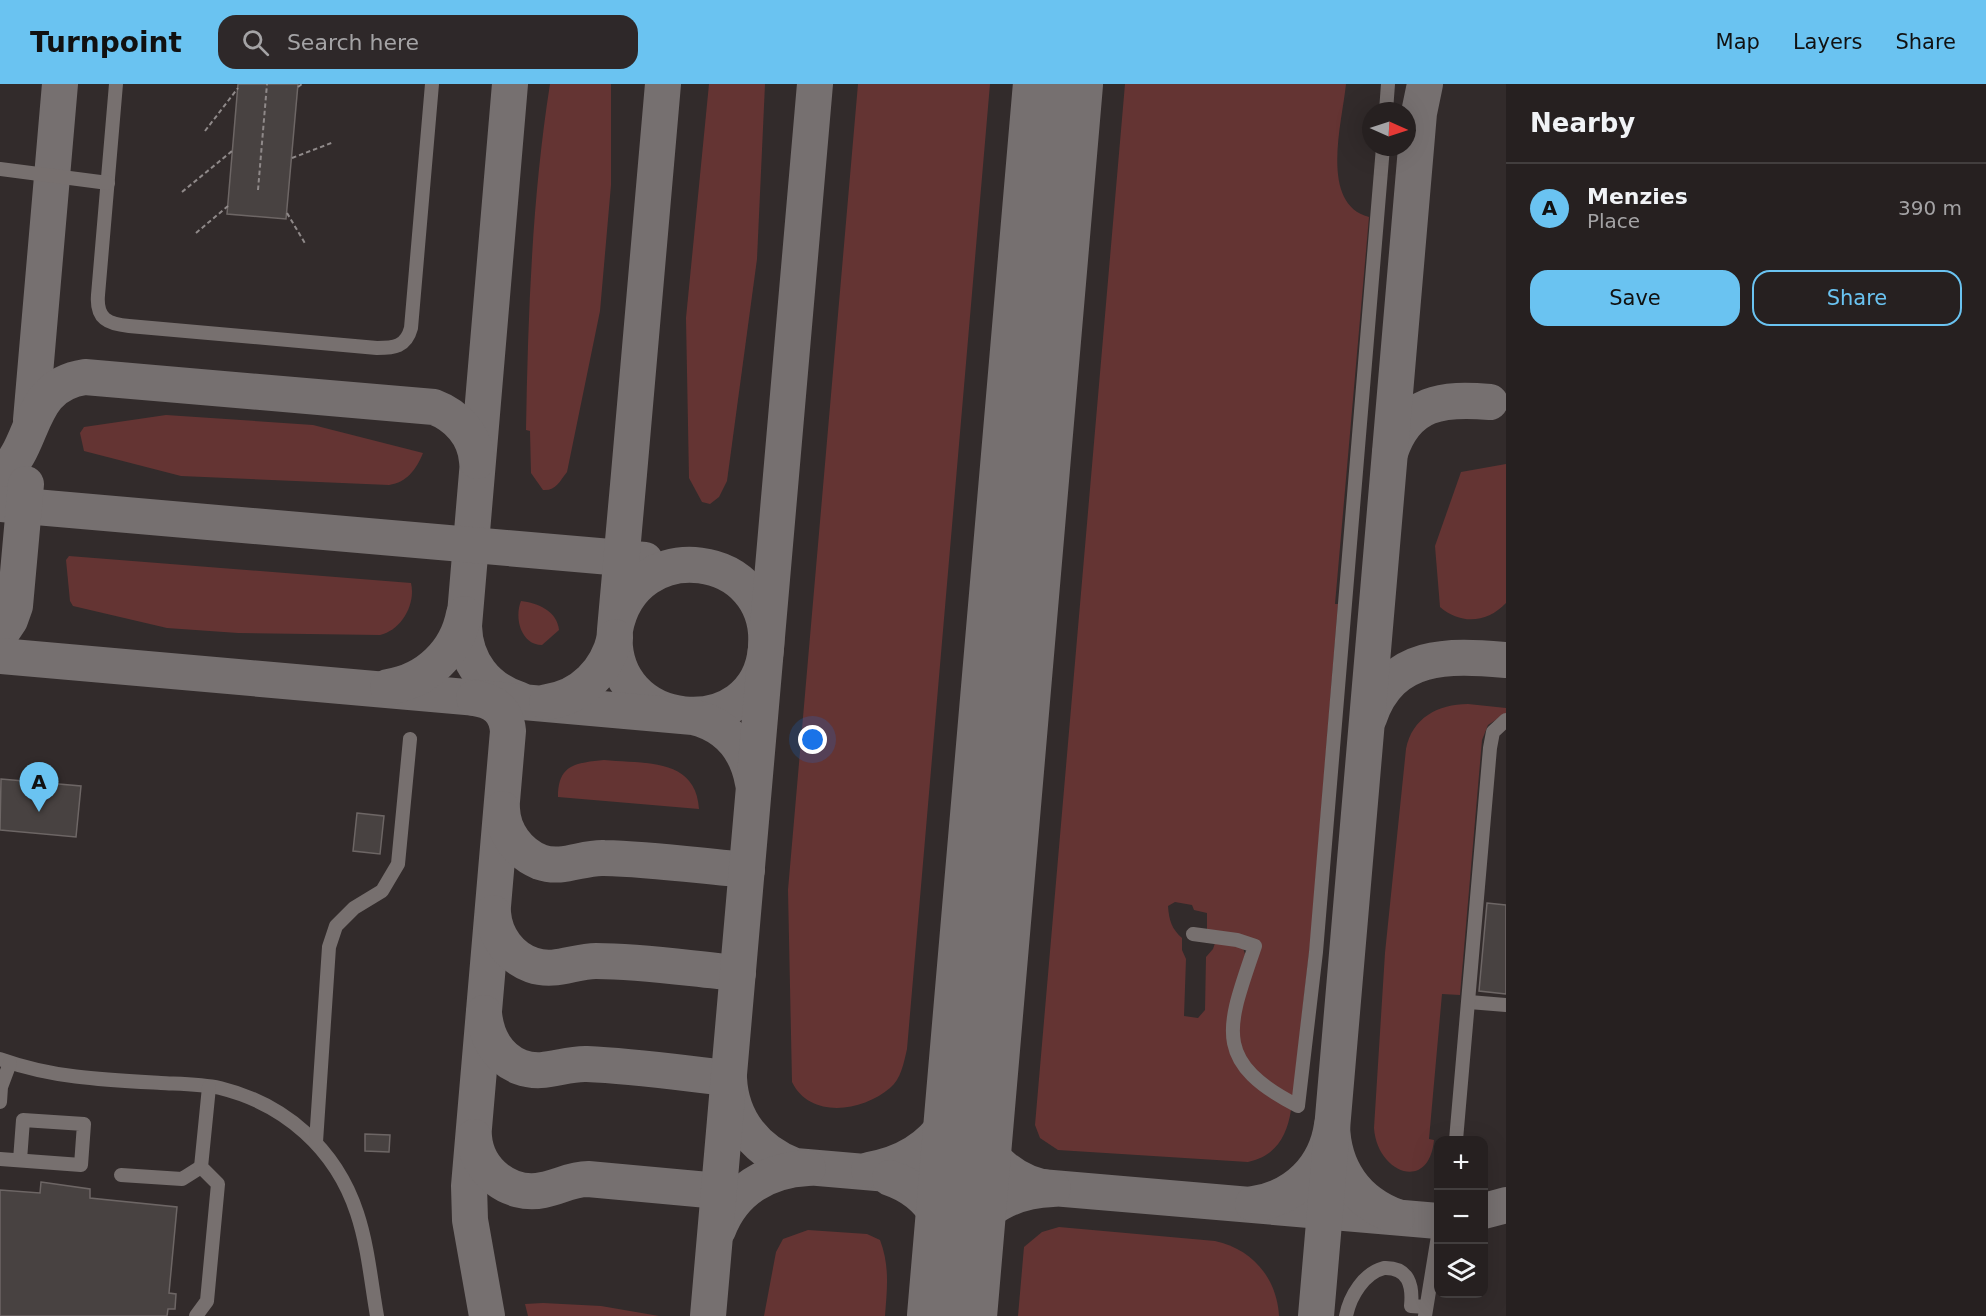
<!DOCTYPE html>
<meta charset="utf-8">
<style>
:root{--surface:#262020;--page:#2e2829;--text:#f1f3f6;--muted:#a4a3a5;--line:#423e3e;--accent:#6ac3f1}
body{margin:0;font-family:"DejaVu Sans",sans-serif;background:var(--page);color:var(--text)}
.controls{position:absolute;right:18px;bottom:18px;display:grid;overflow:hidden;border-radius:12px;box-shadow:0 6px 24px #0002}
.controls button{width:54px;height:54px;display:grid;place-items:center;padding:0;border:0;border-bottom:2px solid var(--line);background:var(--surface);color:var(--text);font:30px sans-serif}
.compass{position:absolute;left:1362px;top:18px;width:54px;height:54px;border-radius:50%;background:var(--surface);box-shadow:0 6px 24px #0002;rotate:93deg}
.you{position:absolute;left:813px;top:656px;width:21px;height:21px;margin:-15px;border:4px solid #fff;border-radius:50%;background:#1a73e8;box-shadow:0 0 0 9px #1a73e833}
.badge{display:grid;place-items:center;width:39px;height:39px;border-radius:50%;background:var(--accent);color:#111;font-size:20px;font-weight:700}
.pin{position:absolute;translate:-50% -50px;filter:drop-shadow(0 2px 3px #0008)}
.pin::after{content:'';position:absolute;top:32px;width:21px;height:18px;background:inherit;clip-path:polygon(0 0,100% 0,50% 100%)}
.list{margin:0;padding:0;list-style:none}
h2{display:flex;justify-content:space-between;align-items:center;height:78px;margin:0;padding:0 24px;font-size:26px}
h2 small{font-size:20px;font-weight:400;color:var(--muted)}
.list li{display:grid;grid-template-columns:39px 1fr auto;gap:18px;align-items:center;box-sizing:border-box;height:90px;padding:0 24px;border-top:2px solid var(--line)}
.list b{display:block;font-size:22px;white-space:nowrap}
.list p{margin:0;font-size:20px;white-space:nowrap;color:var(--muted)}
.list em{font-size:20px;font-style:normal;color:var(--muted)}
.actions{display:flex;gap:12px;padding:18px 24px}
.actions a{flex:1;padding:14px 0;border:2px solid var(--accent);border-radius:18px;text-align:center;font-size:21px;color:var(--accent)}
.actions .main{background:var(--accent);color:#111}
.icon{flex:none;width:33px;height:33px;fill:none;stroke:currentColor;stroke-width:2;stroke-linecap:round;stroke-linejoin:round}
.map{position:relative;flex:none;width:1506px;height:1232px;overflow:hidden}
header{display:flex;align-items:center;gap:36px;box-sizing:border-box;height:84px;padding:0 30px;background:var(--accent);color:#111}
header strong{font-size:28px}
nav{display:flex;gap:33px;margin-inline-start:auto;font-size:21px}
.search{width:420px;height:54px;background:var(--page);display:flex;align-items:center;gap:15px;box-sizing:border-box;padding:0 21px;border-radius:18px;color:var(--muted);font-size:22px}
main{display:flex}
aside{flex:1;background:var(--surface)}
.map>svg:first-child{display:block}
.green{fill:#643433}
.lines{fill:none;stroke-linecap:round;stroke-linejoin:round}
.taxiway{stroke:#767070;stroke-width:36}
.runway{stroke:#767070;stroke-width:90}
.building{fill:#484241;stroke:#6d6665;stroke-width:1.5}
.path{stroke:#8f8989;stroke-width:2;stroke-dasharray:4.5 3;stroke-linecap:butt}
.minor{stroke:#77706f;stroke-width:14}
</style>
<header>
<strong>Turnpoint</strong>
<div class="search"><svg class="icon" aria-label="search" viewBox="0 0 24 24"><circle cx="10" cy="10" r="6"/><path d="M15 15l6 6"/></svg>Search here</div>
<nav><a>Map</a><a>Layers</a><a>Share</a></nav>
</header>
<main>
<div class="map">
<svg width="1506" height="1232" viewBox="0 0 1506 1232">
<rect width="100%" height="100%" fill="#322b2b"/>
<!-- green -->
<g class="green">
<path d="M 550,0 L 611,0 L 611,101 L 600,227 L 567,388 C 559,398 556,407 543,406 L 531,389 L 530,347 L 526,346 C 528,231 532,114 550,0 Z"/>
<path d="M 709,0 L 765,0 L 757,175 L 727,397 L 719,413 L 710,420 L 702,418 L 689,394 L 686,234 Z"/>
<path d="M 858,0 L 990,0 L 907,965 C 904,978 901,995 890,1004 C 862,1028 810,1035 792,998 L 788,806 Z"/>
<path d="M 1125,0 L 1346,0 C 1342,39 1319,120 1369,133 L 1335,520 L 1338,520 L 1311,852 L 1293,1011 L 1288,1011 C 1277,1003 1259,995 1250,984 C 1223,949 1248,895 1261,859 L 1207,846 L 1207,829 L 1194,826 L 1192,821 L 1175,818 L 1168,822 C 1169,837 1172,845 1182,854 L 1182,866 L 1186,875 L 1184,932 L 1198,934 L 1205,926 L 1206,873 L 1213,865 L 1216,856 L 1243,864 L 1247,876 L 1231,966 L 1291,1026 C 1287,1052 1276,1072 1248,1078 L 1058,1066 L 1040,1054 L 1035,1041 Z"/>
<path d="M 166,331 L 313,341 L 423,369 C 416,386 407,398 389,401 L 181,392 L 84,367 L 80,349 L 84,343 Z"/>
<path d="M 1506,380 L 1506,519 C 1487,539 1461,541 1440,523 L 1435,462 L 1461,388 Z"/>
<path d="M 69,472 L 411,499 C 416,521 401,546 380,551 L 238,549 L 167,544 L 73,522 L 70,517 L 66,476 Z"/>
<path d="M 521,517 C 538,519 557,527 559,546 L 542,561 C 521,561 514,534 521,517 Z"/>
<path d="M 1468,620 L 1506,624 L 1506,629 L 1488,641 L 1482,656 L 1460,911 L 1442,910 L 1429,1055 L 1434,1056 C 1429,1109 1377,1089 1374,1044 L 1385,869 L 1406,665 C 1412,634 1438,620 1468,620 Z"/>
<path d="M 604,676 C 643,680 696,673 699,725 L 558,713 C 558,680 576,679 604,676 Z"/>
<path d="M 1059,1143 L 1215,1157 C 1252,1165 1277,1194 1279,1232 L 1018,1232 L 1024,1163 L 1042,1148 Z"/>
<path d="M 808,1146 L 867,1150 L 880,1156 C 890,1182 887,1205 885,1232 L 764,1232 L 776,1168 L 783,1155 Z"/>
<path d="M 543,1219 L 601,1222 L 659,1232 L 528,1232 L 525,1220 Z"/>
</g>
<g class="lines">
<!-- taxiway -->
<g class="taxiway">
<path d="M 510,0 L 464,542 C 465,578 486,605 520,616"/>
<path d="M 31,336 L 60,0"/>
<path d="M 1390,369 C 1407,317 1443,314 1490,318"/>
<path d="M 0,393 C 38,360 25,302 85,293 L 434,323 C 458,332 475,352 477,377"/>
<path d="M 0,420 L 645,476"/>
<path d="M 615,546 C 633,448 774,466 766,564 C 758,662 606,649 615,546 C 620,494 624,442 629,390 L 663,0"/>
<path d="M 0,551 L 10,536 L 15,522 L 26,400"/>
<path d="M 0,572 L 693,633 C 727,641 747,665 753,699"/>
<path d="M 388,603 C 427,597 457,568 464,530"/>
<path d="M 474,614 C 494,617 506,626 508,647 L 469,1102 L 470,1136 L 487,1232"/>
<path d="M 547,618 C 582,613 607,587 615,553"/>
<path d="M 1369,634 C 1391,568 1449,571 1506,576"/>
<path d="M 502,725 C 503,748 518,769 540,778 C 563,786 582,773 604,774 C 652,775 700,782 747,786"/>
<path d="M 493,829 C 495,853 510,873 532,881 C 555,889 574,877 596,877 C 643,877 691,885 738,889"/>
<path d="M 484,929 C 486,952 497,974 520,983 C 544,992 563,979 587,980 C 634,982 682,989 729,994 C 731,1036 756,1067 795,1082 L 1438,1137"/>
<path d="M 474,1053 C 477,1087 509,1113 543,1106 C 559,1103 571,1095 588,1095 L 719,1107"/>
<path d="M 869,1086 C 948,1072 964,1015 976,946"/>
<path d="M 890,1094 C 934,1109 952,1147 952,1191"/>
<path d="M 1253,1120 C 1296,1114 1326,1083 1332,1041 C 1333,1085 1356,1118 1397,1133"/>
<path d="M 1484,1127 L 1506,1121"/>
<path d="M 718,1146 C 733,1106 767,1086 808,1084"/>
<path d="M 954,1202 C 957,1189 958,1174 963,1161 C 977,1123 1016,1106 1053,1105 C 1017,1101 983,1075 975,1038 C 972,1024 973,1009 972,995"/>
<path d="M 708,1232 L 815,0"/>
<path d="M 1316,1232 L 1419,29 L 1425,0"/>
</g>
<!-- runway -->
<path class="runway" d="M 952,1232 L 1058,0"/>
</g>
<!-- building -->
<g class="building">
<path d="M 238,0 L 298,0 L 286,135 L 227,130 Z"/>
<path d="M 1,695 L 81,702 L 76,753 L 0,746 Z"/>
<path d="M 357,729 L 384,732 L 380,770 L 353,767 Z"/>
<path d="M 1487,819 L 1506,821 L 1506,910 L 1479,907 Z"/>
<path d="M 365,1050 L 390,1051 L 389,1068 L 365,1067 Z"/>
<path d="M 41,1098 L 90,1105 L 90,1114 L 177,1123 L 169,1209 L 176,1210 L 175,1225 L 168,1225 L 167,1232 L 0,1232 L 0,1106 L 40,1109 Z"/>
</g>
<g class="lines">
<!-- path -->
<g class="path">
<path d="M 298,3 L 302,0"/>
<path d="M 205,47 L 238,4"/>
<path d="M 292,74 L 334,58"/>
<path d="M 258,106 L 267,0"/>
<path d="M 182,108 L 232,67"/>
<path d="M 287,129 L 306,161"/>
<path d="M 196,149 L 228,122"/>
</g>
<!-- minor -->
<g class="minor">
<path d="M 116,0 L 98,211 C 96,235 108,240 129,242 L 377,264 C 394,264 406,263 411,244 L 432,0"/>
<path d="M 1386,27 L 1388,0"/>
<path d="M 0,85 L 108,99"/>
<path d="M 1193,850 L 1237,856 L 1255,862 C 1228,942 1210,977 1298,1022 L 1316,868 L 1383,63"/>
<path d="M 1469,918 L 1506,921"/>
<path d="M 0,975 C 53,994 105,996 161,999 C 180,1000 201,1000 220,1004 C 285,1020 336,1065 357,1129 C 368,1162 371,1198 377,1232"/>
<path d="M 0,1018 L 1,1003 L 10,979"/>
<path d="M 1456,1056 L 1490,664 L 1493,648 L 1506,636"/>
<path d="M 316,1058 L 329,863 L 336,842 L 354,824 L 382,807 L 398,780 L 410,655"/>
<path d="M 0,1075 L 81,1081 L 84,1040 L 23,1036 L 20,1076"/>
<path d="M 121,1091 L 182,1095 L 201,1083"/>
<path d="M 196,1232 L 207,1217 L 218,1100 L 201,1083 L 209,1003"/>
<path d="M 1346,1232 C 1350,1212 1364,1189 1384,1184 C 1409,1183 1413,1202 1411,1222 L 1426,1223"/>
<path d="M 1425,1232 L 1438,1152"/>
</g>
</g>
</svg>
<div class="controls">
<button>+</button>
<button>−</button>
<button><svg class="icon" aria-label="layers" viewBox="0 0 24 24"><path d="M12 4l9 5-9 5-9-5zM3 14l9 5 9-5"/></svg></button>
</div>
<svg class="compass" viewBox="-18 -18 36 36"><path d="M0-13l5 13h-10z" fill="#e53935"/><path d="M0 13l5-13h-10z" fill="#a4a3a5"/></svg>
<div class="you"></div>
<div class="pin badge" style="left:39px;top:728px">A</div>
</div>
<aside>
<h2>Nearby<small></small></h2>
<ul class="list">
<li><span class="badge">A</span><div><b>Menzies</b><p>Place</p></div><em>390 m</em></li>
</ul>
<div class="actions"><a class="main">Save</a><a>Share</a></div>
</aside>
</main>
